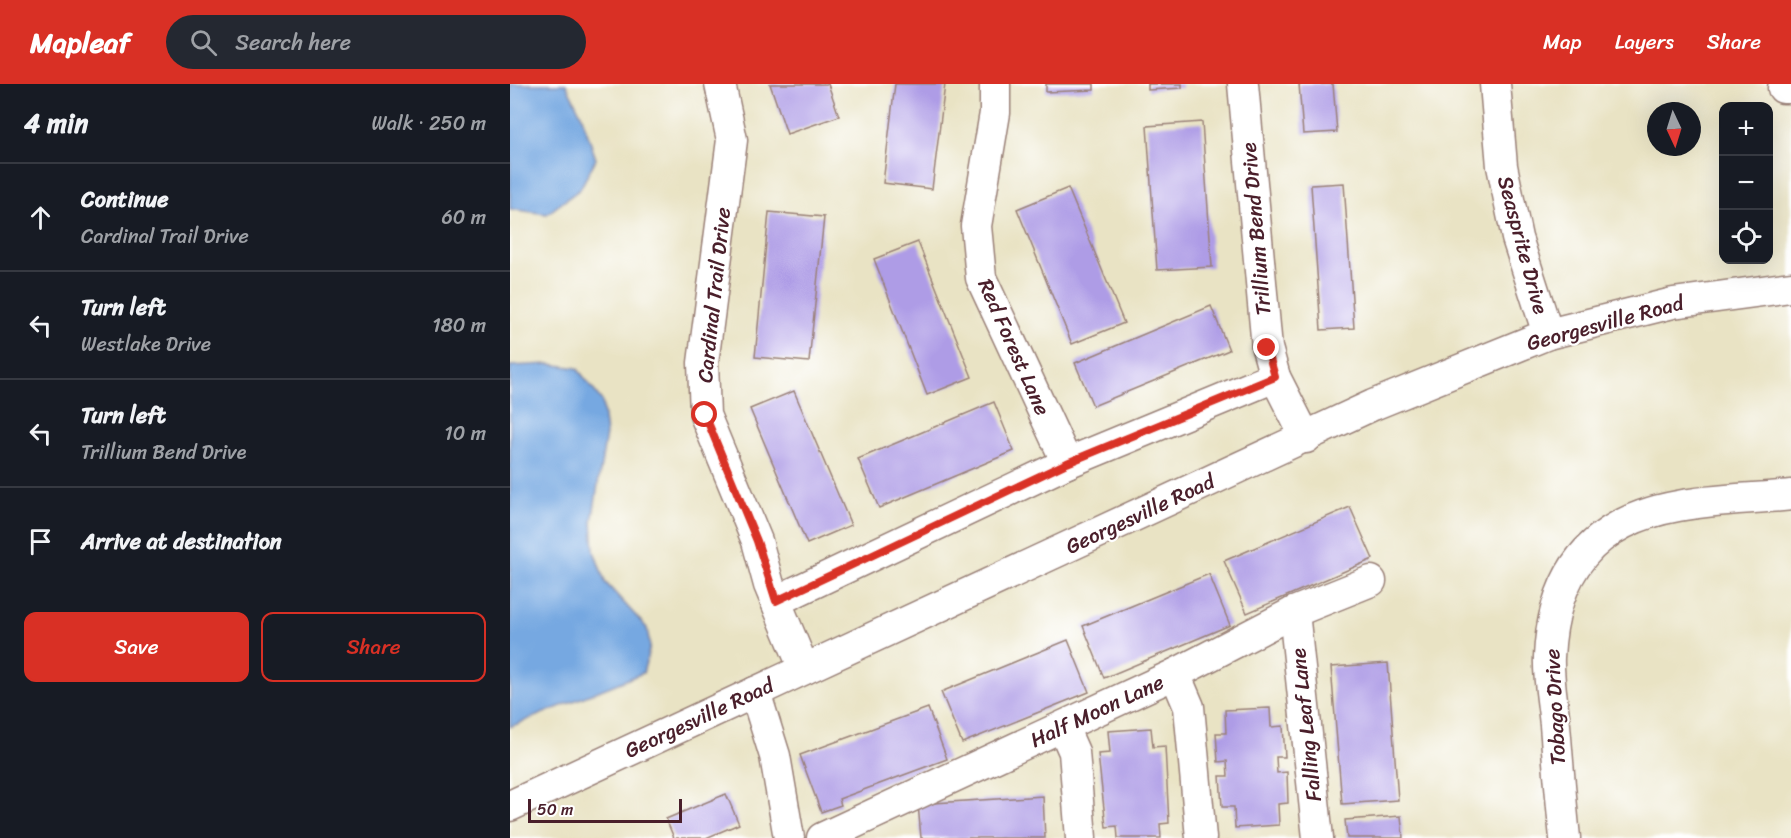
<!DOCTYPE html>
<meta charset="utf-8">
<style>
:root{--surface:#171b24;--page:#242831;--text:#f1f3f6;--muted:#9ea1a6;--line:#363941;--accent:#d93025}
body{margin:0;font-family:Sriracha,sans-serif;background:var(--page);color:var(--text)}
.controls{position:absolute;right:18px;top:18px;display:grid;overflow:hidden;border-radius:12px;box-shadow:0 6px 24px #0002}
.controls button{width:54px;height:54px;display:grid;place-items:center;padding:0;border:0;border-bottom:2px solid var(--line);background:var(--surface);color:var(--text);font:30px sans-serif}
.compass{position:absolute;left:1137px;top:18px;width:54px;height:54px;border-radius:50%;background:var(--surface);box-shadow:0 6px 24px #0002;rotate:176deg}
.scale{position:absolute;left:18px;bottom:15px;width:154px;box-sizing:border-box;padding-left:6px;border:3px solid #4a1f2b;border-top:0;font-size:16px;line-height:21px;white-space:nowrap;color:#4a1f2b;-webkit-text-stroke:4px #fff;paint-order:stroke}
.stop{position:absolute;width:18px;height:18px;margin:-14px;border:4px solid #d93025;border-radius:50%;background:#fff}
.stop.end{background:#d93025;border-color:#fff;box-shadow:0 2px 6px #0008}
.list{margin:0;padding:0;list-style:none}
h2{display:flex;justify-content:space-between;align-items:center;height:78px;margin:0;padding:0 24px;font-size:26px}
h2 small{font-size:20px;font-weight:400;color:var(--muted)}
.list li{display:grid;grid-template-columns:39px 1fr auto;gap:18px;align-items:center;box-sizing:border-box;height:108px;padding:0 24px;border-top:2px solid var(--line)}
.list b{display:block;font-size:22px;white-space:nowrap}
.list p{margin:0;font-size:20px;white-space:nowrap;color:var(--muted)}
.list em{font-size:20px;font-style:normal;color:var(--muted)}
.actions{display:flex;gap:12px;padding:18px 24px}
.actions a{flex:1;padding:14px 0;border:2px solid var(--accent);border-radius:12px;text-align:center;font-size:21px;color:var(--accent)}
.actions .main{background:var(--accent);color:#fff}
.icon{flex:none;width:33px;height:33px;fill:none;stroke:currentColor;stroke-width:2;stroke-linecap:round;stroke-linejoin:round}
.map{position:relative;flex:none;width:1281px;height:754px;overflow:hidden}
header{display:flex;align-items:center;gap:36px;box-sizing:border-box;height:84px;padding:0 30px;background:var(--accent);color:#fff}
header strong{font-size:28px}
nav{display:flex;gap:33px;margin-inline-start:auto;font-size:21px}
.search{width:420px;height:54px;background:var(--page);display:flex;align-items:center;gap:15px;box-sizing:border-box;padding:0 21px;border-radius:33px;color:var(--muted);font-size:22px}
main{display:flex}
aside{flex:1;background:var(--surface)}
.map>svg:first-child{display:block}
.water{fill:#76a8e1;stroke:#606486;stroke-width:1.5}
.building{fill:#ae9ce6}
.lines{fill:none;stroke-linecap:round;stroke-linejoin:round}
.minor-casing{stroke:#9a8178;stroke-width:33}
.minor{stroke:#fff;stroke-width:30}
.route{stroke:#d93025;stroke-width:8}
.labels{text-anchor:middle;stroke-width:4.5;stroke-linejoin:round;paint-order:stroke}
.street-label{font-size:21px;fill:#4a1f2b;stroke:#fff}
</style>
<header>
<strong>Mapleaf</strong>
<div class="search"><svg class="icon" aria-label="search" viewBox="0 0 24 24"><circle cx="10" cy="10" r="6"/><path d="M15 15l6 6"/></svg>Search here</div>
<nav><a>Map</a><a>Layers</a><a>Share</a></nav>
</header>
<main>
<aside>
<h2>4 min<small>Walk · 250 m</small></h2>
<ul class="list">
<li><svg class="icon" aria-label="ahead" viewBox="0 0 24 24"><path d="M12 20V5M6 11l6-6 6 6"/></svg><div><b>Continue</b><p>Cardinal Trail Drive</p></div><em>60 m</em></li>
<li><svg class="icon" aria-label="left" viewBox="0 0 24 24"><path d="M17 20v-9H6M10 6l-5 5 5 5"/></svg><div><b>Turn left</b><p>Westlake Drive</p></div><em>180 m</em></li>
<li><svg class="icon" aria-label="left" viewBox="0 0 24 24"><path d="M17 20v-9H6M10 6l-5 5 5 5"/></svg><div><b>Turn left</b><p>Trillium Bend Drive</p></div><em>10 m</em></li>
<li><svg class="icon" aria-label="arrive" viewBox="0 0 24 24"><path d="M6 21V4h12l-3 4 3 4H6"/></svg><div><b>Arrive at destination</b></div></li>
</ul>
<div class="actions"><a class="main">Save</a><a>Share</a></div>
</aside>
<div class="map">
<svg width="1281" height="754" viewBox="0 0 1281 754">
<rect width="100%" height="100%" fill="#fff"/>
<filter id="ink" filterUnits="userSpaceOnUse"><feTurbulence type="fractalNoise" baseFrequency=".0167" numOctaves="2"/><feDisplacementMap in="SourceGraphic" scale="12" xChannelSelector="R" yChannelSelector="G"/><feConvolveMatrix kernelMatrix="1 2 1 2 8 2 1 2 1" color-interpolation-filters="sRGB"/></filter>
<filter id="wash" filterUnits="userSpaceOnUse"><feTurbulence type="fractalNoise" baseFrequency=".008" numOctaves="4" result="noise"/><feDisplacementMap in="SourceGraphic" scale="24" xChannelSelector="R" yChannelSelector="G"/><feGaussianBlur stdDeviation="1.35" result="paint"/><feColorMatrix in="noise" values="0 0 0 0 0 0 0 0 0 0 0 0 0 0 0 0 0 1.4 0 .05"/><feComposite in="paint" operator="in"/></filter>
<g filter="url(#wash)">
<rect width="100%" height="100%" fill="#e9e3c4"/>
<!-- water -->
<g class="water">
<path d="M 0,0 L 56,0 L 71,30 L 86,75 L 70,105 L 37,130 L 0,125 Z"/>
<path d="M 40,280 L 67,284 L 92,317 L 96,350 L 82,438 L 84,467 L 95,498 L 137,544 L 140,563 L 133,589 L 0,643 L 0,282 Z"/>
</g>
<g id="blocks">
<!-- building -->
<g class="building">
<path d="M 260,0 L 318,0 L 329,32 L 277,50 Z"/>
<path d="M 385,0 L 435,0 L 422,105 L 373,99 Z"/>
<path d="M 536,0 L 584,0 L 584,6 L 536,8 Z"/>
<path d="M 638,0 L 672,0 L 672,4 L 638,6 Z"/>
<path d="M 789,0 L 823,0 L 827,48 L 793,50 Z"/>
<path d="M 692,38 L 702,183 L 647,186 L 637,42 Z"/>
<path d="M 834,99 L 844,244 L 811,246 L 801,101 Z"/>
<path d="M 558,104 L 614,239 L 562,260 L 507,125 Z"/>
<path d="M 259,128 L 314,133 L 299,278 L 245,273 Z"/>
<path d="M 408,158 L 462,293 L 417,311 L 364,175 Z"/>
<path d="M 701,222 L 719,266 L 583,322 L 565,279 Z"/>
<path d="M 284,307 L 341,441 L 297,460 L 240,325 Z"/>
<path d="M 484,318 L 504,367 L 369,424 L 348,375 Z"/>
<path d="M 840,423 L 863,475 L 737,529 L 714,477 Z"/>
<path d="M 699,490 L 720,541 L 594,594 L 573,542 Z"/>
<path d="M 558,556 L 579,608 L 452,659 L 431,608 Z"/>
<path d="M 878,579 L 888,716 L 832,720 L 821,583 Z"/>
<path d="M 418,624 L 437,675 L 329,715 L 331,721 L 311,728 L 290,671 Z"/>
<path d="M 760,624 L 761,643 L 773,642 L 775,673 L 766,673 L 767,689 L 777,688 L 778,719 L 768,720 L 769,741 L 725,744 L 724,723 L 712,723 L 710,692 L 718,692 L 717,677 L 708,678 L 706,649 L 716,649 L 715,626 Z"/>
<path d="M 641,644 L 643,663 L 655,662 L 659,739 L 650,740 L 651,754 L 608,754 L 607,742 L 596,743 L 588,670 L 600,669 L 598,647 Z"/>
<path d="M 216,710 L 229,740 L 196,754 L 164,754 L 156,735 Z"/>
<path d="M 533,712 L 535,754 L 411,754 L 408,720 Z"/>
<path d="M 891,732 L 893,754 L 837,754 L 835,736 Z"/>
</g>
</g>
</g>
<g filter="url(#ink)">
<use href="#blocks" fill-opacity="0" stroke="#9a8178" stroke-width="1.5"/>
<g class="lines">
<!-- minor casing -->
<g class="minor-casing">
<g id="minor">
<path d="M 210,0 L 222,56 L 193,279 L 195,331 L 247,457 L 259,501 L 294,585"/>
<path d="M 485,0 L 485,29 L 466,142 L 471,194 L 557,379"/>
<path d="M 733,0 L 757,264 L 765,293 L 796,354"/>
<path d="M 985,0 L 992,82 L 1007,154 L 1038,250"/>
<path d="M 1273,4 L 1281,4"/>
<path d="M 266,517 L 557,379 L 765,293"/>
<path d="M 784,528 L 808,754"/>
<path d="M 665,590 L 679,623 L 691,754"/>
<path d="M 245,608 L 265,672 L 279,754"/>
<path d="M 553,643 L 564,668 L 571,754"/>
<path d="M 0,722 L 863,321 L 1038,250 L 1163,219 L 1281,203"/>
<path d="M 312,754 L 665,590 L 784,528 L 861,497"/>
<path d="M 1055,754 C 1051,716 1048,678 1045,641 C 1043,619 1038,595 1039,573 C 1043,488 1083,437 1168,422 C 1204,415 1244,415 1281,411"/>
</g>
</g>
<!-- minor -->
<use href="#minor" class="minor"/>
</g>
</g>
<g class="lines" filter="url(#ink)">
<!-- route -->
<path class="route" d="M 195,331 L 247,457 L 266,517 L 557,379 L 765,293 L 757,264"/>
</g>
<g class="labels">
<!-- street labels -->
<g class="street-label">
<text transform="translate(746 145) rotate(-95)" y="7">Trillium Bend Drive</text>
<text transform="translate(1013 161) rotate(75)" y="7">Seasprite Drive</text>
<text transform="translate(204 211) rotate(-84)" y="7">Cardinal Trail Drive</text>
<text transform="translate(1095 239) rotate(-15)" y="7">Georgesville Road</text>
<text transform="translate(504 263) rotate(66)" y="7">Red Forest Lane</text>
<text transform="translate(630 430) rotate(-25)" y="7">Georgesville Road</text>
<text transform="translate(1045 623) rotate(-93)" y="7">Tobago Drive</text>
<text transform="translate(587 627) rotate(-25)" y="7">Half Moon Lane</text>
<text transform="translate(189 634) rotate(-25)" y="7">Georgesville Road</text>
<text transform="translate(796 641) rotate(-96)" y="7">Falling Leaf Lane</text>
</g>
</g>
</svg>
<div class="controls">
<button>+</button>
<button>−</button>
<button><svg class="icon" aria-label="locate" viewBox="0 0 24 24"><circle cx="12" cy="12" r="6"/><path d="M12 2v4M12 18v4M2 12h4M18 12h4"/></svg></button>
</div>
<svg class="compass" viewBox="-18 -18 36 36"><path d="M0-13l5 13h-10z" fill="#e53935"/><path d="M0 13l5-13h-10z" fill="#9ea1a6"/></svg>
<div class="scale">50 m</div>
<div class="stop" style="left:195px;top:331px"></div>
<div class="stop end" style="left:757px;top:264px"></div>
</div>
</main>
